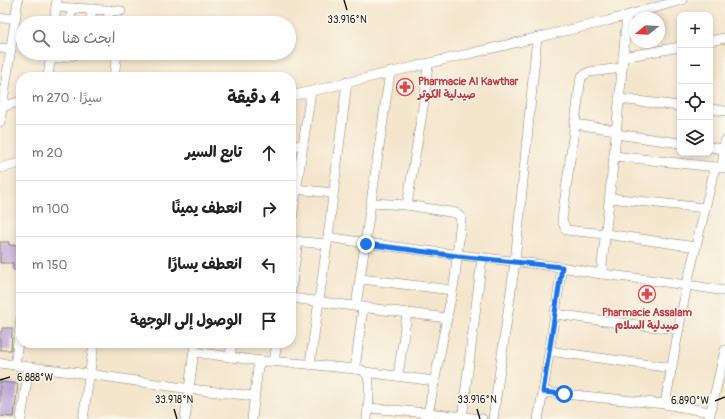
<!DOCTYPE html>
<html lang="ar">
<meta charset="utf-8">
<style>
:root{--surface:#fff;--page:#f2f2f2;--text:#222;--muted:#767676;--line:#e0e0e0}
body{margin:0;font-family:Pangolin,"Playpen Sans Arabic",sans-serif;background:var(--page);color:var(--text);direction:rtl}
.controls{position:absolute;right:12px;top:12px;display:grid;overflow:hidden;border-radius:8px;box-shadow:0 2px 6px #0003}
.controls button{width:36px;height:36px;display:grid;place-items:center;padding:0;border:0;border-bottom:1px solid var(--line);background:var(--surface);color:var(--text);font:20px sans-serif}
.compass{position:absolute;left:629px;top:12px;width:36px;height:36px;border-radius:50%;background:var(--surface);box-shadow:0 2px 6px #0003;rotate:252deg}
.stop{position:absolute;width:12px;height:12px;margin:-9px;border:3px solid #1a73e8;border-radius:50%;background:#fff}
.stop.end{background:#1a73e8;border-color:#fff;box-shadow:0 1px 4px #0008}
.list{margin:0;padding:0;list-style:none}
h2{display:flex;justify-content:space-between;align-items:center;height:52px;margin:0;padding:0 16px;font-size:17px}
h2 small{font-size:13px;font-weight:400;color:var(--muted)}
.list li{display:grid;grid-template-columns:26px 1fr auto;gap:12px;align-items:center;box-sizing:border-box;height:56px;padding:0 16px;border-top:1px solid var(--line)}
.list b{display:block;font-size:15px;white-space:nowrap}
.list em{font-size:13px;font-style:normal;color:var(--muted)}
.icon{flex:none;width:22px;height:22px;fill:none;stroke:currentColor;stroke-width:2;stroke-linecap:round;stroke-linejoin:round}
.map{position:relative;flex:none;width:725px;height:419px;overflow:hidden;direction:ltr}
.search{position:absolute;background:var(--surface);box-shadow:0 2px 6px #0003;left:16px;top:16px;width:280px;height:44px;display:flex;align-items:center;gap:10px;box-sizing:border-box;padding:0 14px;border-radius:22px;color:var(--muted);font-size:15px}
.panel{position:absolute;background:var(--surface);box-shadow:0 2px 6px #0003;left:16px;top:72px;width:280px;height:276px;border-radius:16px;direction:rtl}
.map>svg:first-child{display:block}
.building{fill:#bfa7d5}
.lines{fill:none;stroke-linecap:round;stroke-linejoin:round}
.minor-casing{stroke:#888174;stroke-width:10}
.minor{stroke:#fff;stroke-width:9}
.route{stroke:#1a73e8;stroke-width:5}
.ticks{fill:none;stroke:#1c1c1c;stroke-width:1.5}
.labels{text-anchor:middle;stroke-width:3;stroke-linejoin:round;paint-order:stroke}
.health-label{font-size:11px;font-weight:bold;fill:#be3a42;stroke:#fbf7ec;text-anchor:start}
.ticks-label{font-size:10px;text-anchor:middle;fill:#1c1c1c;stroke:#fbf7ec;stroke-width:3;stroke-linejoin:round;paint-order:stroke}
</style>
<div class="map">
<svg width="725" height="419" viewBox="0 0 725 419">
<rect width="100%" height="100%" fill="#fbf7ec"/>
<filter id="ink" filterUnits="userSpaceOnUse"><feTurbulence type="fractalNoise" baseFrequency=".025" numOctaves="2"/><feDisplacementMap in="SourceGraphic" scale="8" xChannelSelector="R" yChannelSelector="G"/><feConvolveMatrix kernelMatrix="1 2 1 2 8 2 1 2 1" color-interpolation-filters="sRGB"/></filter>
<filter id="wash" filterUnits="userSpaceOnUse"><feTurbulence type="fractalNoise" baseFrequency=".012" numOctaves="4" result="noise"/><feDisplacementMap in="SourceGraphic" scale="16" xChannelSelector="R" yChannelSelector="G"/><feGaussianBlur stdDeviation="0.9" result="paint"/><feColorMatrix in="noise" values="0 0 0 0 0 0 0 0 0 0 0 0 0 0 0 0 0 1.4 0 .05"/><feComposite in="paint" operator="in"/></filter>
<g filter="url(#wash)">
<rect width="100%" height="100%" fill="#f4e6cd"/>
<g id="blocks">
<!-- building -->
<g class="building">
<path d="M 0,242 L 9,242 L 9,245 L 21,246 L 21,270 L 13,270 L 13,263 L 0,263 Z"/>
<path d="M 2,328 L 12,328 L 11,350 L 0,350 L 0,332 L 2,332 Z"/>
<path d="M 0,382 L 18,384 L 14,417 L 0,416 Z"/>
</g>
</g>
</g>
<g filter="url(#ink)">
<use href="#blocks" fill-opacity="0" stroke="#888174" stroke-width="1"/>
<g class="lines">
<!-- minor casing -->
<g class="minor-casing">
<g id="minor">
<path d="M 56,7 L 121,11"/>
<path d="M 0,18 L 16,18"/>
<path d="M 54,23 L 57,0"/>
<path d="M 70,23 L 72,8"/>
<path d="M 90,23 L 92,9"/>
<path d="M 108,23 L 109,10"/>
<path d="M 710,41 L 725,38"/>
<path d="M 0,48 L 11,49"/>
<path d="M 623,57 L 680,47"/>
<path d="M 50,60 L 83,53"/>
<path d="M 622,68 L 589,72 L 581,77 L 562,220 L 566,230 L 606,234 L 696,247"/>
<path d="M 48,77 L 51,53"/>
<path d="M 114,77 L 117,53"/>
<path d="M 291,96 L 607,21 L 682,0"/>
<path d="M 619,99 L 680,106"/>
<path d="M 2,107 L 21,101"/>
<path d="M 710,109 L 725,111"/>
<path d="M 0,122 L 18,0"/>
<path d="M 574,124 L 616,130"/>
<path d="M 616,134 L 680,143"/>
<path d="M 291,147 L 303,144"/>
<path d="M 710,147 L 724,149"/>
<path d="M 614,156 L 725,168"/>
<path d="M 722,167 L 725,141"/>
<path d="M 0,168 L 21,163"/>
<path d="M 296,189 L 333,193"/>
<path d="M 610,198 L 705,208"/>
<path d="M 372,203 L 407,205 L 456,213 L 461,218 L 455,277 L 427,419"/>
<path d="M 407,205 L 425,95 L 428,63"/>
<path d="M 291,225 L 311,91"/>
<path d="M 328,237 C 405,250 482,257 560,267 C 574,269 588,272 602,274 C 643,279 684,284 725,291"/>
<path d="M 291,241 L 327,244"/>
<path d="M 601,274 L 614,156 L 627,16"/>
<path d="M 361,279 L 452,290"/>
<path d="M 291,291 L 298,241"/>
<path d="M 291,298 L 447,318"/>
<path d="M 356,306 L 390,72"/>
<path d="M 555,314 L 628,324 L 679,329"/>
<path d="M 549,351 L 672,368"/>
<path d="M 194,352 L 261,361"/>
<path d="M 230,357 L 232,343"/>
<path d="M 274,361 L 277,343"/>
<path d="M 0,363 L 29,367 L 89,374 L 190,389 L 254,396"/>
<path d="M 310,364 L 328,237 L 347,82"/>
<path d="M 15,365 L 21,319"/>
<path d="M 355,369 L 363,307"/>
<path d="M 365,372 L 435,381"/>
<path d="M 398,376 L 407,313"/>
<path d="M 543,392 L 665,404 L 710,412"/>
<path d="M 665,404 L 687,284 L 715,167"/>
<path d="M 368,408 L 428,413 L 482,419"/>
<path d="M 21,419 L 29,367"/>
<path d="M 83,419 L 94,343"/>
<path d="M 185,419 L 195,343"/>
<path d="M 252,419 L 258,367 L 261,361 C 295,362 328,366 362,370 C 365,372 367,373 368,377 C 371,388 368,407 367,419"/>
<path d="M 462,419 L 482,258"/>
<path d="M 493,419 L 515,262 L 537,37"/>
<path d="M 538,419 L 543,392 L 562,267"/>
<path d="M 709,419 L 725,350"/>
</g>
</g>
<!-- minor -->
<use href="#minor" class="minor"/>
</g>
</g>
<g class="lines" filter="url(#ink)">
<!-- route -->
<path class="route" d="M 366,244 L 457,256 L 562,267 L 543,392 L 564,394"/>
</g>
<!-- ticks -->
<path class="ticks" d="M 344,0 L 347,10M 0,380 L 10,377M 715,401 L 725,397M 174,409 L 177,419M 477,409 L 480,419"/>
<!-- icons -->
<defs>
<g id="pharmacy-ring" transform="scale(0.9)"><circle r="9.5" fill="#fbf7ec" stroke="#e0444e" stroke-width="1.5"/><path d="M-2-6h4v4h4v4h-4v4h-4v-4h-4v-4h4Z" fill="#e0444e"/></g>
</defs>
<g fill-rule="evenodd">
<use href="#pharmacy-ring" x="405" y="87"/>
<use href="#pharmacy-ring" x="647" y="294"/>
</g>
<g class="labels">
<!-- health labels -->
<g class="health-label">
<text x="418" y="85">Pharmacie Al Kawthar<tspan x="418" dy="13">صيدلية الكوثر</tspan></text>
<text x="647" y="316" text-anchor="middle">Pharmacie Assalam<tspan x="647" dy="13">صيدلية السلام</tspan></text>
</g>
</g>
<g class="ticks-label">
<text x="347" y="23">33.916°N</text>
<text x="35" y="381">6.888°W</text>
<text x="174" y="403">33.918°N</text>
<text x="477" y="403">33.916°N</text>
<text x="690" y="404">6.890°W</text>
</g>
</svg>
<div class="controls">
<button>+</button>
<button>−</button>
<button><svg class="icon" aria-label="locate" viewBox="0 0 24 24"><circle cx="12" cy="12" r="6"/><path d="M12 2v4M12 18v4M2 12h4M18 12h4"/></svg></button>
<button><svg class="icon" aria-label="layers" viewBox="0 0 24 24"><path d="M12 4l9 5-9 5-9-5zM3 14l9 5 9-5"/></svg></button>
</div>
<svg class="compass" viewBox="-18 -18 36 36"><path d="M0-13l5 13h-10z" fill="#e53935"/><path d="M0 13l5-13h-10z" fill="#767676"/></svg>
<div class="stop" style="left:564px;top:394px"></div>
<div class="stop end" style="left:366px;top:244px"></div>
<div class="search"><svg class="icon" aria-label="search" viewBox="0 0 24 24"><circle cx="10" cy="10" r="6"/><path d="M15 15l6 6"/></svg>ابحث هنا</div>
<section class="panel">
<h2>4 دقيقة<small>سيرًا · 270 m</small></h2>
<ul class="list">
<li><svg class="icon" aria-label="ahead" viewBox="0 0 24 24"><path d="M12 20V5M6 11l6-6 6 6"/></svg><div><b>تابع السير</b></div><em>20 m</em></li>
<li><svg class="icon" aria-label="right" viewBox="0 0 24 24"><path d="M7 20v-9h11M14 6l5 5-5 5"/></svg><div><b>انعطف يمينًا</b></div><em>100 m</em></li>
<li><svg class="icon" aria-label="left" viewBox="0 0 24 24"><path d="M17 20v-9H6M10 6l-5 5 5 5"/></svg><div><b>انعطف يسارًا</b></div><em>150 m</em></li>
<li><svg class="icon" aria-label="arrive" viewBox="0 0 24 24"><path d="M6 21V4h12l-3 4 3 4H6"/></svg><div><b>الوصول إلى الوجهة</b></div></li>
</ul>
</section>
</div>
